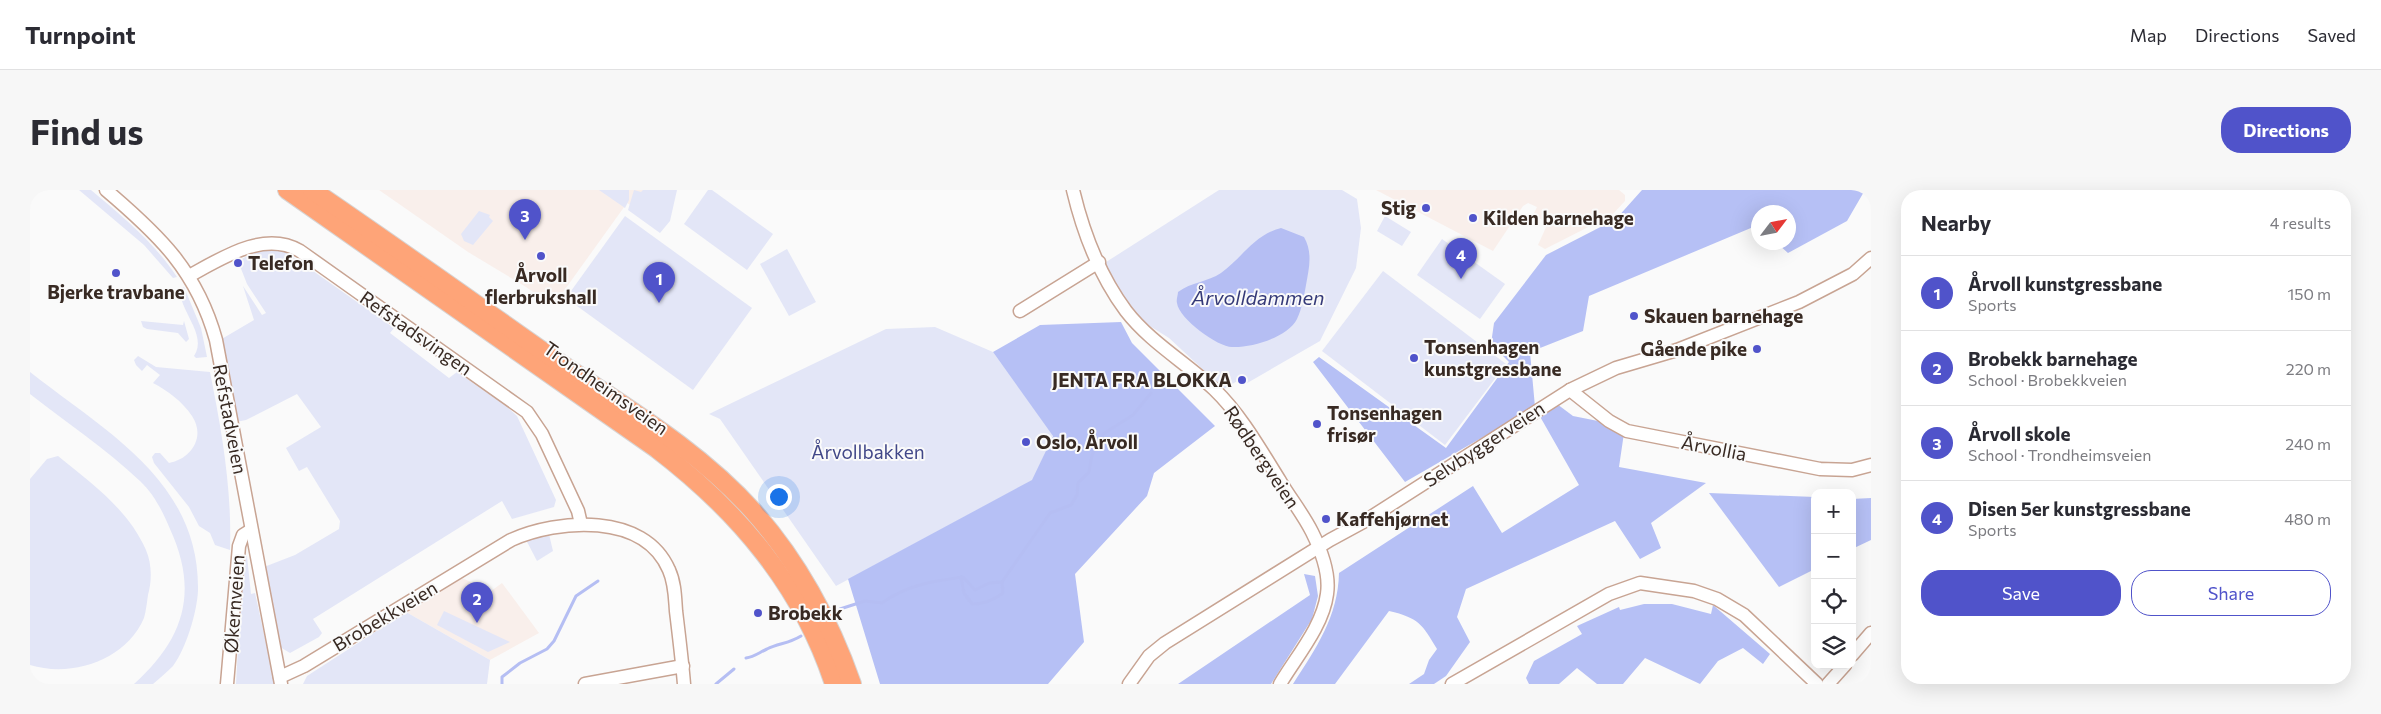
<!DOCTYPE html>
<meta charset="utf-8">
<style>
:root{--surface:#fff;--page:#f7f7f7;--text:#2b2b33;--muted:#7c7c81;--line:#e1e1e2;--accent:#5053ca}
body{margin:0;font-family:Commissioner,sans-serif;background:var(--page);color:var(--text)}
.controls{position:absolute;right:15px;bottom:15px;display:grid;overflow:hidden;border-radius:10px;box-shadow:0 5px 20px #0002}
.controls button{width:45px;height:45px;display:grid;place-items:center;padding:0;border:0;border-bottom:1px solid var(--line);background:var(--surface);color:var(--text);font:25px sans-serif}
.compass{position:absolute;left:1721px;top:15px;width:45px;height:45px;border-radius:50%;background:var(--surface);box-shadow:0 5px 20px #0002;rotate:58deg}
.you{position:absolute;left:748px;top:306px;width:18px;height:18px;margin:-12px;border:4px solid #fff;border-radius:50%;background:#1a73e8;box-shadow:0 0 0 8px #1a73e833}
.badge{display:grid;place-items:center;width:32px;height:32px;border-radius:50%;background:var(--accent);color:#fff;font-size:16px;font-weight:700}
.pin{position:absolute;translate:-50% -41px;filter:drop-shadow(0 1px 2px #0008)}
.pin::after{content:'';position:absolute;top:26px;width:18px;height:15px;background:inherit;clip-path:polygon(0 0,100% 0,50% 100%)}
.list{margin:0;padding:0;list-style:none}
h2{display:flex;justify-content:space-between;align-items:center;height:65px;margin:0;padding:0 20px;font-size:21px}
h2 small{font-size:16px;font-weight:400;color:var(--muted)}
.list li{display:grid;grid-template-columns:32px 1fr auto;gap:15px;align-items:center;box-sizing:border-box;height:75px;padding:0 20px;border-top:1px solid var(--line)}
.list b{display:block;font-size:19px;white-space:nowrap}
.list p{margin:0;font-size:16px;white-space:nowrap;color:var(--muted)}
.list em{font-size:16px;font-style:normal;color:var(--muted)}
.actions{display:flex;gap:10px;padding:15px 20px}
.actions a{flex:1;padding:11px 0;border:1px solid var(--accent);border-radius:20px;text-align:center;font-size:18px;color:var(--accent)}
.actions .main{background:var(--accent);color:#fff}
.icon{flex:none;width:28px;height:28px;fill:none;stroke:currentColor;stroke-width:2;stroke-linecap:round;stroke-linejoin:round}
.map{position:relative;flex:none;width:1841px;height:494px;overflow:hidden;border-radius:20px}
header{display:flex;align-items:center;gap:30px;box-sizing:border-box;height:70px;padding:0 25px;background:var(--surface);border-bottom:1px solid var(--line)}
header strong{font-size:24px}
nav{display:flex;gap:28px;margin-inline-start:auto;font-size:18px}
.intro{display:flex;align-items:center;justify-content:space-between;box-sizing:border-box;height:120px;padding:0 30px}
h1{margin:0;font-size:35px}
.button{padding:12px 22px;border-radius:20px;background:var(--accent);color:#fff;font-size:18px;font-weight:700}
main{display:flex;gap:30px;padding:0 30px}
aside{flex:1;background:var(--surface);border-radius:20px;box-shadow:0 5px 20px #0002}
.map>svg:first-child{display:block}
.built{fill:#f9efeb}
.green{fill:#e3e6f7}
.forest{fill:#b6c0f5}
.water{fill:#b5bef3}
.lines{fill:none;stroke-linecap:round;stroke-linejoin:round}
.stream{stroke:#b5bef3;stroke-width:3}
.minor-casing{stroke:#c8a493;stroke-width:15}
.highway-casing{stroke:#d7d4d3;stroke-width:20}
.minor{stroke:#fff;stroke-width:12}
.highway{stroke:#fea478;stroke-width:18}
.poi-dot{fill:#5053ca;stroke:#fafafa;stroke-width:2}
.labels{text-anchor:middle;stroke-width:4;stroke-linejoin:round;paint-order:stroke}
.poi-label{font-size:19px;font-weight:bold;fill:#382a23;stroke:#fafafa;text-anchor:start}
.street-label{font-size:19px;fill:#382a23;stroke:#fafafa}
.park-label{font-size:19px;fill:#414788;stroke:#fafafa}
.water-label{font-size:20px;font-style:italic;fill:#353a78;stroke:#fafafa}
</style>
<header>
<strong>Turnpoint</strong>
<nav><a>Map</a><a>Directions</a><a>Saved</a></nav>
</header>
<div class="intro"><h1>Find us</h1><a class="button">Directions</a></div>
<main>
<div class="map">
<svg width="1841" height="494" viewBox="0 0 1841 494">
<rect width="100%" height="100%" fill="#fafafa"/>
<!-- built -->
<g class="built">
<path d="M 349,0 L 623,0 L 609,20 L 597,13 L 523,116 L 496,97 L 438,62 Z"/>
<path d="M 1346,0 L 1589,0 L 1595,5 L 1595,11 L 1582,25 L 1515,59 L 1508,55 L 1517,35 L 1504,23 L 1507,17 L 1498,13 L 1493,16 L 1463,61 Z"/>
<path d="M 432,388 L 461,401 L 472,393 L 509,443 L 460,470 L 376,422 Z"/>
</g>
<!-- green -->
<g class="green">
<path d="M 49,0 L 61,0 C 93,27 124,52 147,87 L 143,88 L 114,55 Z"/>
<path d="M 569,0 L 599,0 L 599,10 L 595,18 Z"/>
<path d="M 604,0 L 611,2 L 613,0 L 647,0 L 640,31 L 630,43 L 598,20 Z"/>
<path d="M 678,0 L 682,0 L 743,44 L 717,80 L 654,34 Z"/>
<path d="M 1189,0 L 1312,0 L 1327,9 L 1331,38 L 1326,78 L 1290,151 L 1212,196 L 1209,190 L 1194,199 L 1139,148 L 1115,133 L 1093,107 L 1073,74 Z"/>
<path d="M 449,21 L 460,25 L 459,27 L 463,31 L 443,55 L 434,51 L 431,44 Z"/>
<path d="M 595,26 L 722,118 L 663,200 L 536,108 Z"/>
<path d="M 1355,26 L 1381,42 L 1372,56 L 1347,41 Z"/>
<path d="M 1412,49 L 1475,94 L 1450,129 L 1387,85 Z"/>
<path d="M 236,56 L 249,57 L 364,138 L 360,143 L 419,188 L 427,182 L 476,216 L 487,226 L 526,310 L 524,317 L 482,329 L 472,311 L 283,429 L 292,443 L 289,447 L 260,463 L 250,457 L 234,377 L 265,365 L 309,339 L 310,331 L 277,277 L 269,281 L 256,258 L 291,237 L 267,204 L 216,230 L 206,232 L 190,150 L 224,130 L 213,96 L 232,125 L 236,123 L 217,94 L 208,71 Z"/>
<path d="M 757,59 L 786,112 L 759,126 L 730,74 Z"/>
<path d="M 1353,81 L 1476,174 L 1415,255 L 1292,161 Z"/>
<path d="M 154,97 L 171,138 L 177,167 L 166,168 L 164,166 C 179,145 146,117 151,99 Z"/>
<path d="M 111,131 L 153,135 L 154,131 L 159,149 L 156,152 L 148,143 L 117,139 L 113,137 Z"/>
<path d="M 905,137 L 963,162 L 1023,245 L 1003,290 L 806,396 L 690,229 L 679,224 L 856,139 Z"/>
<path d="M 108,166 L 126,177 L 180,182 C 192,242 202,299 200,360 L 185,355 L 180,343 L 169,336 L 159,317 L 124,273 L 122,267 L 125,263 L 130,263 L 139,273 C 161,269 176,247 162,226 C 152,211 138,201 123,193 L 130,185 L 117,175 L 112,181 L 106,175 L 104,170 Z"/>
<path d="M 0,182 C 76,242 170,291 168,401 C 167,422 156,459 143,476 C 137,482 130,488 123,494 L 104,494 C 154,449 169,402 140,339 C 133,322 124,304 110,291 C 76,259 36,232 0,204 Z"/>
<path d="M 28,266 C 62,294 98,319 116,360 C 122,374 122,391 118,405 C 117,412 116,421 114,428 C 96,470 42,488 0,475 L 0,289 L 17,269 Z"/>
<path d="M 518,340 L 523,361 L 507,371 L 494,346 Z"/>
<path d="M 213,366 L 217,366 L 221,404 L 225,403 L 245,494 L 206,494 Z"/>
<path d="M 414,421 L 480,452 L 458,462 L 407,435 Z"/>
<path d="M 376,422 L 460,470 L 457,494 L 273,494 L 277,486 Z"/>
</g>
<!-- forest -->
<g class="forest">
<path d="M 1612,0 L 1835,0 L 1817,31 L 1758,63 L 1747,53 L 1758,52 L 1758,22 L 1728,22 L 1728,35 L 1559,106 L 1553,141 L 1500,162 L 1505,217 L 1375,292 L 1283,172 L 1289,167 L 1416,258 L 1479,172 L 1461,154 L 1464,133 L 1516,65 L 1586,29 Z"/>
<path d="M 1091,132 L 1102,153 L 1185,236 L 1124,283 L 1117,306 L 1045,384 L 1054,452 L 1018,494 L 850,494 L 818,389 L 1002,290 L 1023,246 L 963,162 L 1010,135 Z"/>
<path d="M 1527,214 L 1543,226 L 1568,231 L 1594,243 L 1589,277 L 1676,293 L 1621,333 L 1631,358 L 1610,369 L 1585,331 L 1436,399 L 1427,427 L 1440,452 L 1416,486 L 1404,494 L 1379,494 L 1394,484 L 1399,470 L 1407,459 C 1392,434 1389,428 1359,421 L 1305,494 L 1263,494 C 1286,458 1308,427 1309,383 L 1443,296 L 1472,343 L 1549,295 L 1508,223 Z"/>
<path d="M 1679,303 L 1785,307 L 1785,379 L 1749,397 Z"/>
<path d="M 1841,308 L 1841,350 L 1822,359 L 1822,309 Z"/>
<path d="M 1274,384 L 1285,386 L 1288,406 L 1282,429 L 1241,494 L 1148,494 L 1280,405 Z"/>
<path d="M 1614,414 L 1642,414 L 1681,424 L 1683,415 L 1740,464 L 1733,474 L 1713,458 L 1688,471 L 1670,494 L 1615,468 L 1593,494 L 1567,494 L 1547,478 L 1529,494 L 1499,494 L 1496,488 L 1504,471 L 1552,444 L 1547,436 L 1589,417 L 1590,420 Z"/>
</g>
<!-- water -->
<path class="water" d="M 1251,38 L 1274,47 C 1283,63 1279,78 1276,95 C 1274,106 1272,119 1267,129 C 1258,147 1222,158 1202,157 C 1188,157 1149,129 1147,113 C 1146,110 1148,105 1148,102 C 1161,92 1178,92 1191,83 C 1212,68 1224,45 1251,38 Z"/>
<g class="lines">
<!-- stream -->
<g class="stream">
<path d="M 931,387 L 934,403 L 942,414 C 952,414 964,410 973,403 L 972,392"/>
<path d="M 810,419 L 835,411 L 852,413 C 877,395 903,391 933,387 L 945,400 L 959,393 L 972,392 L 1020,323 L 1041,315 L 1047,305 L 1048,293 L 1059,282 L 1062,265 L 1073,244 L 1103,225 L 1121,203"/>
<path d="M 716,468 C 724,467 730,462 737,459 C 749,453 758,454 771,446"/>
<path d="M 472,494 L 472,487 L 490,473 L 517,459 L 524,451 L 546,406 L 568,391"/>
<path d="M 686,494 L 704,479"/>
</g>
<!-- minor casing -->
<g class="minor-casing">
<g id="minor">
<path d="M 76,0 C 129,45 167,81 186,150 L 251,494"/>
<path d="M 1043,0 C 1053,42 1070,86 1096,121 C 1120,152 1155,172 1184,199 C 1211,225 1230,259 1250,291 C 1260,308 1273,324 1282,342 C 1291,360 1300,384 1297,404 C 1293,436 1266,467 1250,494"/>
<path d="M 159,86 C 192,68 234,40 270,61 L 497,222 L 512,244 L 548,321 L 551,334"/>
<path d="M 990,121 L 1069,72"/>
<path d="M 1540,200 L 1579,231 L 1597,241 L 1790,279 L 1822,280 L 1841,275"/>
<path d="M 1822,465 L 1841,443"/>
<path d="M 250,487 L 274,476 L 481,350 C 528,329 614,322 639,380 C 645,393 645,408 646,421 C 649,446 652,470 654,494"/>
<path d="M 197,494 L 209,356 L 213,345 L 221,340"/>
<path d="M 555,494 L 653,476"/>
<path d="M 1099,494 L 1119,466 L 1135,453 L 1300,350 L 1335,331 L 1540,200 L 1586,178 L 1647,160 L 1769,112 L 1823,84 L 1841,68"/>
<path d="M 1422,494 L 1579,404 L 1610,393 L 1664,401 L 1687,409 L 1714,425 L 1787,494"/>
<path d="M 1798,494 L 1815,475"/>
</g>
</g>
<!-- highway casing -->
<g class="highway-casing">
<g id="highway">
<path d="M 257,0 L 627,259 C 708,321 772,396 804,494"/>
<path d="M 282,0 C 360,53 437,108 514,162 C 586,212 665,256 724,322 C 768,372 800,431 822,494"/>
</g>
</g>
<!-- minor -->
<use href="#minor" class="minor"/>
<!-- highway -->
<use href="#highway" class="highway"/>
</g>
<!-- markers -->
<g class="poi-dot">
<circle cx="1396" cy="18" r="5"/>
<circle cx="1443" cy="28" r="5"/>
<circle cx="511" cy="66" r="5"/>
<circle cx="208" cy="73" r="5"/>
<circle cx="86" cy="83" r="5"/>
<circle cx="1604" cy="126" r="5"/>
<circle cx="1727" cy="159" r="5"/>
<circle cx="1384" cy="168" r="5"/>
<circle cx="1212" cy="190" r="5"/>
<circle cx="1287" cy="234" r="5"/>
<circle cx="996" cy="252" r="5"/>
<circle cx="1296" cy="329" r="5"/>
<circle cx="728" cy="423" r="5"/>
</g>
<g class="labels">
<!-- poi labels -->
<g class="poi-label">
<text x="1386" y="25" text-anchor="end">Stig</text>
<text x="1453" y="35">Kilden barnehage</text>
<text x="218" y="80">Telefon</text>
<text x="511" y="92" text-anchor="middle">Årvoll<tspan x="511" dy="22">flerbrukshall</tspan></text>
<text x="86" y="109" text-anchor="middle">Bjerke travbane</text>
<text x="1614" y="133">Skauen barnehage</text>
<text x="1394" y="164">Tonsenhagen<tspan x="1394" dy="22">kunstgressbane</tspan></text>
<text x="1717" y="166" text-anchor="end">Gående pike</text>
<text x="1202" y="197" text-anchor="end">JENTA FRA BLOKKA</text>
<text x="1297" y="230">Tonsenhagen<tspan x="1297" dy="22">frisør</tspan></text>
<text x="1006" y="259">Oslo, Årvoll</text>
<text x="1306" y="336">Kaffehjørnet</text>
<text x="738" y="430">Brobekk</text>
</g>
<!-- street labels -->
<g class="street-label">
<text transform="translate(386 143) rotate(35)" y="7">Refstadsvingen</text>
<text transform="translate(576 198) rotate(35)" y="7">Trondheimsveien</text>
<text transform="translate(200 229) rotate(79)" y="7">Refstadveien</text>
<text transform="translate(1454 254) rotate(-33)" y="7">Selvbyggerveien</text>
<text transform="translate(1684 258) rotate(11)" y="7">Årvollia</text>
<text transform="translate(1232 267) rotate(56)" y="7">Rødbergveien</text>
<text transform="translate(204 414) rotate(-86)" y="7">Økernveien</text>
<text transform="translate(355 426) rotate(-31)" y="7">Brobekkveien</text>
</g>
<!-- park labels -->
<g class="park-label">
<text x="838" y="269">Årvollbakken</text>
</g>
<!-- water labels -->
<g class="water-label">
<text x="1228" y="115">Årvolldammen</text>
</g>
</g>
</svg>
<div class="controls">
<button>+</button>
<button>−</button>
<button><svg class="icon" aria-label="locate" viewBox="0 0 24 24"><circle cx="12" cy="12" r="6"/><path d="M12 2v4M12 18v4M2 12h4M18 12h4"/></svg></button>
<button><svg class="icon" aria-label="layers" viewBox="0 0 24 24"><path d="M12 4l9 5-9 5-9-5zM3 14l9 5 9-5"/></svg></button>
</div>
<svg class="compass" viewBox="-18 -18 36 36"><path d="M0-13l5 13h-10z" fill="#e53935"/><path d="M0 13l5-13h-10z" fill="#7c7c81"/></svg>
<div class="you"></div>
<div class="pin badge" style="left:629px;top:113px">1</div>
<div class="pin badge" style="left:447px;top:433px">2</div>
<div class="pin badge" style="left:495px;top:50px">3</div>
<div class="pin badge" style="left:1431px;top:89px">4</div>
</div>
<aside>
<h2>Nearby<small>4 results</small></h2>
<ul class="list">
<li><span class="badge">1</span><div><b>Årvoll kunstgressbane</b><p>Sports</p></div><em>150 m</em></li>
<li><span class="badge">2</span><div><b>Brobekk barnehage</b><p>School · Brobekkveien</p></div><em>220 m</em></li>
<li><span class="badge">3</span><div><b>Årvoll skole</b><p>School · Trondheimsveien</p></div><em>240 m</em></li>
<li><span class="badge">4</span><div><b>Disen 5er kunstgressbane</b><p>Sports</p></div><em>480 m</em></li>
</ul>
<div class="actions"><a class="main">Save</a><a>Share</a></div>
</aside>
</main>
